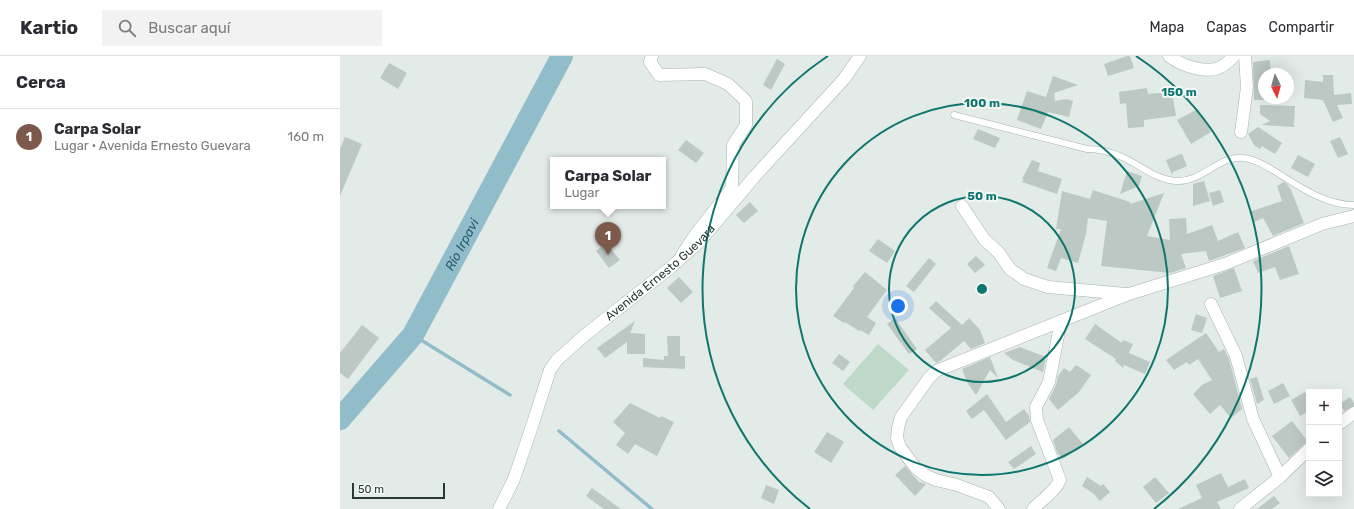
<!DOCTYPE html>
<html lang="es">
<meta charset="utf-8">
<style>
:root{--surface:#fff;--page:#f2f2f3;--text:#2b2b33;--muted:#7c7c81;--line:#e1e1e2;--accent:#7d594c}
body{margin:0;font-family:Rubik,sans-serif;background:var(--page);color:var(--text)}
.controls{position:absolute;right:12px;bottom:12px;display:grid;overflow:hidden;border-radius:0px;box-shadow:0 4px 16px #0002}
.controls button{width:36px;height:36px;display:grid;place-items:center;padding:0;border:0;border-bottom:1px solid var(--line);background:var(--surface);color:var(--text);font:20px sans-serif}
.compass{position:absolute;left:918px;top:12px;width:36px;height:36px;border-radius:50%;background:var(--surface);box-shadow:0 4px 16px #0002;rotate:175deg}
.scale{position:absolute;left:12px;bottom:10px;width:93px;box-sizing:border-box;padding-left:4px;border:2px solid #253a36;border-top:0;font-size:11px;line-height:14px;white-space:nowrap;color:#253a36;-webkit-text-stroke:3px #f3f8f6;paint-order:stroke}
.you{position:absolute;left:558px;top:250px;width:14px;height:14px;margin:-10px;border:3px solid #fff;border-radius:50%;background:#1a73e8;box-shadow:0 0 0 6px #1a73e833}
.badge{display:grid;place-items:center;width:26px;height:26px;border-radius:50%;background:var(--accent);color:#fff;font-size:13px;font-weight:700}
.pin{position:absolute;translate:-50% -33px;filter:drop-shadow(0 1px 2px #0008)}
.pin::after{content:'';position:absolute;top:21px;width:14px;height:12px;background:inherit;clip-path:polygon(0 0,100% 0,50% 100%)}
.popup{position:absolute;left:210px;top:101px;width:116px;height:52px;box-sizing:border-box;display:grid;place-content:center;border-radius:0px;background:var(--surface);filter:drop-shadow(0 1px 3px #0005);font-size:13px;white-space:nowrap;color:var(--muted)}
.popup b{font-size:15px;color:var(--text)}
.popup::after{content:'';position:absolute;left:50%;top:100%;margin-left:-8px;border:8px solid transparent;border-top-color:var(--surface)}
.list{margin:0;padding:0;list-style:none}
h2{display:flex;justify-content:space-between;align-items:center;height:52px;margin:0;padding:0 16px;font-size:17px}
h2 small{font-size:13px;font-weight:400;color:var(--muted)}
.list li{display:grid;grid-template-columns:26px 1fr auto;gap:12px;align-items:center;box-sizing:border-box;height:56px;padding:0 16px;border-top:1px solid var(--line)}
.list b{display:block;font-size:15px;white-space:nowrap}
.list p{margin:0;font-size:13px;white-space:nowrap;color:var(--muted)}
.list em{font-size:13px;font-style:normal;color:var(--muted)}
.icon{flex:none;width:22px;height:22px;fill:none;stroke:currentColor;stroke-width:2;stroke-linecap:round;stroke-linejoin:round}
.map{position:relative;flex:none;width:1014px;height:453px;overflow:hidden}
header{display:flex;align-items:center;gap:24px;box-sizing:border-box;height:56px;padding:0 20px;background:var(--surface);border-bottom:1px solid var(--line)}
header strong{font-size:19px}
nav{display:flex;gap:22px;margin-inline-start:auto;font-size:14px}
.search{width:280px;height:36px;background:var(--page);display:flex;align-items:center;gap:10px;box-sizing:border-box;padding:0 14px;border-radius:0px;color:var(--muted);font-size:15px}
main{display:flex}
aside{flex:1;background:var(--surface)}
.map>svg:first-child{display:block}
.green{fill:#bed9c8}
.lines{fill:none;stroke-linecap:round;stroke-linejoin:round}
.stream{stroke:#91bcc9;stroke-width:3.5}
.river{stroke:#91bcc9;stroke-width:22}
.building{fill:#bbc8c4}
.lane-casing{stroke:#a6b2af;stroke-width:7}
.street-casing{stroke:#a6b2af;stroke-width:13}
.secondary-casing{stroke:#a3b5b0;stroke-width:13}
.lane{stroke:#fff;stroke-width:6}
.street{stroke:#fff;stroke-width:12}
.secondary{stroke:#fff;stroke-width:12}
.ring{fill:none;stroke:#0f766e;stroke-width:2}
.labels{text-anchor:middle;stroke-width:4;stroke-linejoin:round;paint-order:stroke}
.street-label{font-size:12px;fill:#253a36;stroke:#f3f8f6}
.water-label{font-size:13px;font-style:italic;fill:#265d6f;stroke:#f3f8f6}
.centre{fill:#0f766e;stroke:#f3f8f6;stroke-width:2}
.ring-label{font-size:12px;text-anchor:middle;font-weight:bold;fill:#0f766e;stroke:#f3f8f6;stroke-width:4;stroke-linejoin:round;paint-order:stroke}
</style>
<header>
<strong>Kartio</strong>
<div class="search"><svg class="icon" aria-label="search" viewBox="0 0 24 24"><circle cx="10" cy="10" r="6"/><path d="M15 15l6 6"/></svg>Buscar aquí</div>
<nav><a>Mapa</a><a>Capas</a><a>Compartir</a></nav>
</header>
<main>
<aside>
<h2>Cerca<small></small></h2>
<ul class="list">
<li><span class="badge">1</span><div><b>Carpa Solar</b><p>Lugar · Avenida Ernesto Guevara</p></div><em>160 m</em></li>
</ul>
</aside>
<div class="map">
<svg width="1014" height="453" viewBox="0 0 1014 453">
<rect width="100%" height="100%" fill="#e3ebe8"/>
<!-- green -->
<path class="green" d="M 538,288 L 569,314 L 533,354 L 503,328 Z"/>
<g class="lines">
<!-- stream -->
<g class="stream">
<path d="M 73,279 L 170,339"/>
<path d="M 219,375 L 312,453"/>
</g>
<!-- river -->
<path class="river" id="s1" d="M 0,363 L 73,279 L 222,0"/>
</g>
<!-- building -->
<g class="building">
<path d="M 787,0 L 790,0 L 794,12 L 768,20 L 764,8 Z"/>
<path d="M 437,3 L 445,8 L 431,34 L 423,29 Z"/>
<path d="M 930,4 L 931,18 L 924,18 L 924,44 L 914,44 L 913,6 Z"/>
<path d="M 49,7 L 67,17 L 58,33 L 40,22 Z"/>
<path d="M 983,19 L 993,19 L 994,39 L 1011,37 L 1012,48 L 997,49 L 1003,62 L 993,66 L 983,44 L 964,42 L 965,24 L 983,26 Z"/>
<path d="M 713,20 L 738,29 L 714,37 L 715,45 L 726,43 L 733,45 L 729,61 L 708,56 L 701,73 L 677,64 L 687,35 L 706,41 Z"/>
<path d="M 807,32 L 808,38 L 832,36 L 836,60 L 804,64 L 804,71 L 788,72 L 786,47 L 780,48 L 779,36 Z"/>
<path d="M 920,49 L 955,50 L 954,71 L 922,69 L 930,65 L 920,58 Z"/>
<path d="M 858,53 L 871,76 L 851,88 L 837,64 Z"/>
<path d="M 918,71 L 942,87 L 935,98 L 922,90 L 920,93 L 914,89 L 908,78 Z"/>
<path d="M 638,73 L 660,82 L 655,92 L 633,83 Z"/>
<path d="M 5,81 L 22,88 L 0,140 L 0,93 Z"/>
<path d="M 1000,81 L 1008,98 L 998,102 L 990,85 Z"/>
<path d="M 346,84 L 364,97 L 356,107 L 338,94 Z"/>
<path d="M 841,98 L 842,98 L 847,110 L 833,116 L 832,119 L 826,104 Z"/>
<path d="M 958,99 L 975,108 L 968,121 L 951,112 Z"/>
<path d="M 692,104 L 700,107 L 698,115 L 722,123 L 717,138 L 682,126 L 684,123 L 682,123 Z"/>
<path d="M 787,115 L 802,120 L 799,130 L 780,138 Z"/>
<path d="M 864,125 L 870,145 L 853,150 L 853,128 Z"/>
<path d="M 944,126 L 948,129 L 951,134 L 964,167 L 933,180 L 923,162 L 914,166 L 909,156 L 942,145 L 937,130 Z"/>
<path d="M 753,134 L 790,146 L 790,148 L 824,137 L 807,180 L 830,184 L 829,163 L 846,162 L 847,178 L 872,169 L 878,185 L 898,176 L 905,192 L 869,205 L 866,195 L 841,198 L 846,212 L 830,217 L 761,210 L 767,165 L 748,162 L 746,178 L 738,207 L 721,202 L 716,215 L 707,212 L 721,173 L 716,173 L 722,135 L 750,143 Z"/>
<path d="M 880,134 L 884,146 L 873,150 L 869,137 Z"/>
<path d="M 410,146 L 418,155 L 404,167 L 396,159 Z"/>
<path d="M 538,183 L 555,195 L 547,207 L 529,195 Z"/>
<path d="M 266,187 L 280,204 L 269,212 L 256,195 Z"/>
<path d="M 949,190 L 959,218 L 940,224 L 935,211 L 918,217 L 913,205 Z"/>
<path d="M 636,200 L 645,209 L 635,217 L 627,208 Z"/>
<path d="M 589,202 L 596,208 L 574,236 L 566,230 Z"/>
<path d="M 894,212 L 902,235 L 880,242 L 873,220 Z"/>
<path d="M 525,216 L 547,234 L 527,261 L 536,267 L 529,279 L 520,274 L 519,275 L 505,266 L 504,267 L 493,260 L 514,232 L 513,230 Z"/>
<path d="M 339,221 L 353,236 L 341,247 L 327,232 Z"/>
<path d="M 596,245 L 622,269 L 629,262 L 640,274 L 645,287 L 631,293 L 624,285 L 600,305 L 596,307 L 585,294 L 611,272 L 589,252 Z"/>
<path d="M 856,258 L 867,262 L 862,277 L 851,274 Z"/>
<path d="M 555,262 L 577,293 L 569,298 L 547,268 Z"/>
<path d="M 295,265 L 290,277 L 305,278 L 305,298 L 287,298 L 287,286 L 265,302 L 257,292 Z"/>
<path d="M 755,268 L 782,287 L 783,284 L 793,288 L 789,297 L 810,306 L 805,318 L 784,309 L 783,312 L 775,305 L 776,303 L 745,283 Z"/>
<path d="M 22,269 L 39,282 L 8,323 L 0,317 L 0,297 Z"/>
<path d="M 866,277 L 879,296 L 884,293 L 889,303 L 902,353 L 891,362 L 880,349 L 870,358 L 853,338 L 862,329 L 872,324 L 858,303 L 849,309 L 847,306 L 834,314 L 826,304 Z"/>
<path d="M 327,280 L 340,280 L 340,300 L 345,300 L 345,313 L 303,311 L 303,302 L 324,304 L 324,300 L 328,300 Z"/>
<path d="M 680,291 L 706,301 L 703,316 L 673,304 L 664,297 Z"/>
<path d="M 499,298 L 510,306 L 503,315 L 492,307 Z"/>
<path d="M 650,301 L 658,322 L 650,314 L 636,339 L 628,328 L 622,313 Z"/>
<path d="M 736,309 L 751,319 L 739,336 L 718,354 L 709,343 L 716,329 L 718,320 L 724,312 L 730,316 Z"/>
<path d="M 917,321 L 924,344 L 917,348 L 910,323 Z"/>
<path d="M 943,327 L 950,340 L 934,348 L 928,335 Z"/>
<path d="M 965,336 L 969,343 L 969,355 L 960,360 L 951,344 Z"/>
<path d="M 647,338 L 666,366 L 684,353 L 689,360 L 690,366 L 666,384 L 644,354 L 632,363 L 626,355 Z"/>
<path d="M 1010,341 L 1014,347 L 1014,350 L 1004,355 L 1000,348 Z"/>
<path d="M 290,347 L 320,362 L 321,360 L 334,366 L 317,400 L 295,388 L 288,398 L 276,389 L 285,377 L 273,366 Z"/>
<path d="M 952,365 L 968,386 L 964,388 L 949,402 L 932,380 Z"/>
<path d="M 729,371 L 743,388 L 723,403 L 717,396 L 713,384 Z"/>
<path d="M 487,376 L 504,386 L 491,407 L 474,396 Z"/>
<path d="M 691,390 L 696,398 L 674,413 L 668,406 Z"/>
<path d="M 565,410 L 579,426 L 586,428 L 575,440 L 555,419 Z"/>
<path d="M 881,417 L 888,431 L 905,423 L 909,432 L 877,446 L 881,453 L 838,453 L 862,442 L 856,429 Z"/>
<path d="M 747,421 L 761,430 L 763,428 L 770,436 L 760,445 L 754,438 L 742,430 Z"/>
<path d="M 815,421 L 829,437 L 816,447 L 803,431 Z"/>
<path d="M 426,429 L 439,434 L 434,448 L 421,442 Z"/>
<path d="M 252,432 L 281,453 L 264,453 L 246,440 Z"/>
<path d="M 934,440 L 940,447 L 932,453 L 917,453 Z"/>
</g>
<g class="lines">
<!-- lane casing -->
<g class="lane-casing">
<path id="lane" d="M 614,59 L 747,93 C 759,93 771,96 782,101 C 800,109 815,123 835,125 C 862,127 879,99 903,102 C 915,103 926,110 936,116 C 960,131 985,149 1014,149"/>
</g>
<!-- street casing -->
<g class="street-casing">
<g id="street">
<path d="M 312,0 L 310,6 L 319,19 L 365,18 L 388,28 L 406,45 L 406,69 L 393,89 L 392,132 L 355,179 L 342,199"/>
<path d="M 901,76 L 907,31 L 905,0"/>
<path d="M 622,150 L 644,183 L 659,197 L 670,213 L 684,223 L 708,231 L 786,238"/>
<path d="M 871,248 L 896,300 L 913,363 L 940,421"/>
<path d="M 999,368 L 1014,357"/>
<path d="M 659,453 L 649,441 L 617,429 L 596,424 L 585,419 L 575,411 L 560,391 L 557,382 L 558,372 L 561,361 L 589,322 L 596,315 L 789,238 L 885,208 L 982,168 L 1014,160"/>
<path d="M 693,453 C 702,443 715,436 720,424 L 697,364 L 696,351 L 709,326 L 721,265"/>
<path d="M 900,453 L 940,421 L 969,393"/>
</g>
</g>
<!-- secondary casing -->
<g class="secondary-casing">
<g id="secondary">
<path d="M 829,0 C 842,10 870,20 884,9 C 888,6 891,3 894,0"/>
<path id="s2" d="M 159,453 L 174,423 L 192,370 L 210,314 L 217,304 L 245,279 L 330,212 L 360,185 L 415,120 L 504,23 L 520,0"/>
</g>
</g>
<!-- lane -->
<use href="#lane" class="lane"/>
<!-- street -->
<use href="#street" class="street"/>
<!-- secondary -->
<use href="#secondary" class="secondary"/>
</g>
<!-- distance rings -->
<g class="ring">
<circle cx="642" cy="233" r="93"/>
<circle cx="642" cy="233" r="186"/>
<path d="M470 453A279 279 0 0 1 488 0M796 0A279 279 0 0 1 814 453"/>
</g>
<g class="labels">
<!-- street labels -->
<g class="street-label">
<text dy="4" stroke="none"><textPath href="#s2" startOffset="296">Avenida Ernesto Guevara</textPath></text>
</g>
<!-- water labels -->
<g class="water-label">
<text dy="5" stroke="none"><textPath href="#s1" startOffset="214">Río Irpavi</textPath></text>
</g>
</g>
<circle cx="642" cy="233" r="6" class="centre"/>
<g class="ring-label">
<text x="839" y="40">150 m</text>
<text x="642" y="51">100 m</text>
<text x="642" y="144">50 m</text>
</g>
</svg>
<div class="controls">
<button>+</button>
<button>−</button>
<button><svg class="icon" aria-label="layers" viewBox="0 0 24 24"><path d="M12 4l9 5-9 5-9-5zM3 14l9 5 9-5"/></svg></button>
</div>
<svg class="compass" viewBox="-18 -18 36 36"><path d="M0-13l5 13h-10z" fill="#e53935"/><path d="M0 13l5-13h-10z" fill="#7c7c81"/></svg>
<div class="scale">50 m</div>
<div class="you"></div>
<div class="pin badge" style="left:268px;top:199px">1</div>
<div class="popup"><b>Carpa Solar</b>Lugar</div>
</div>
</main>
